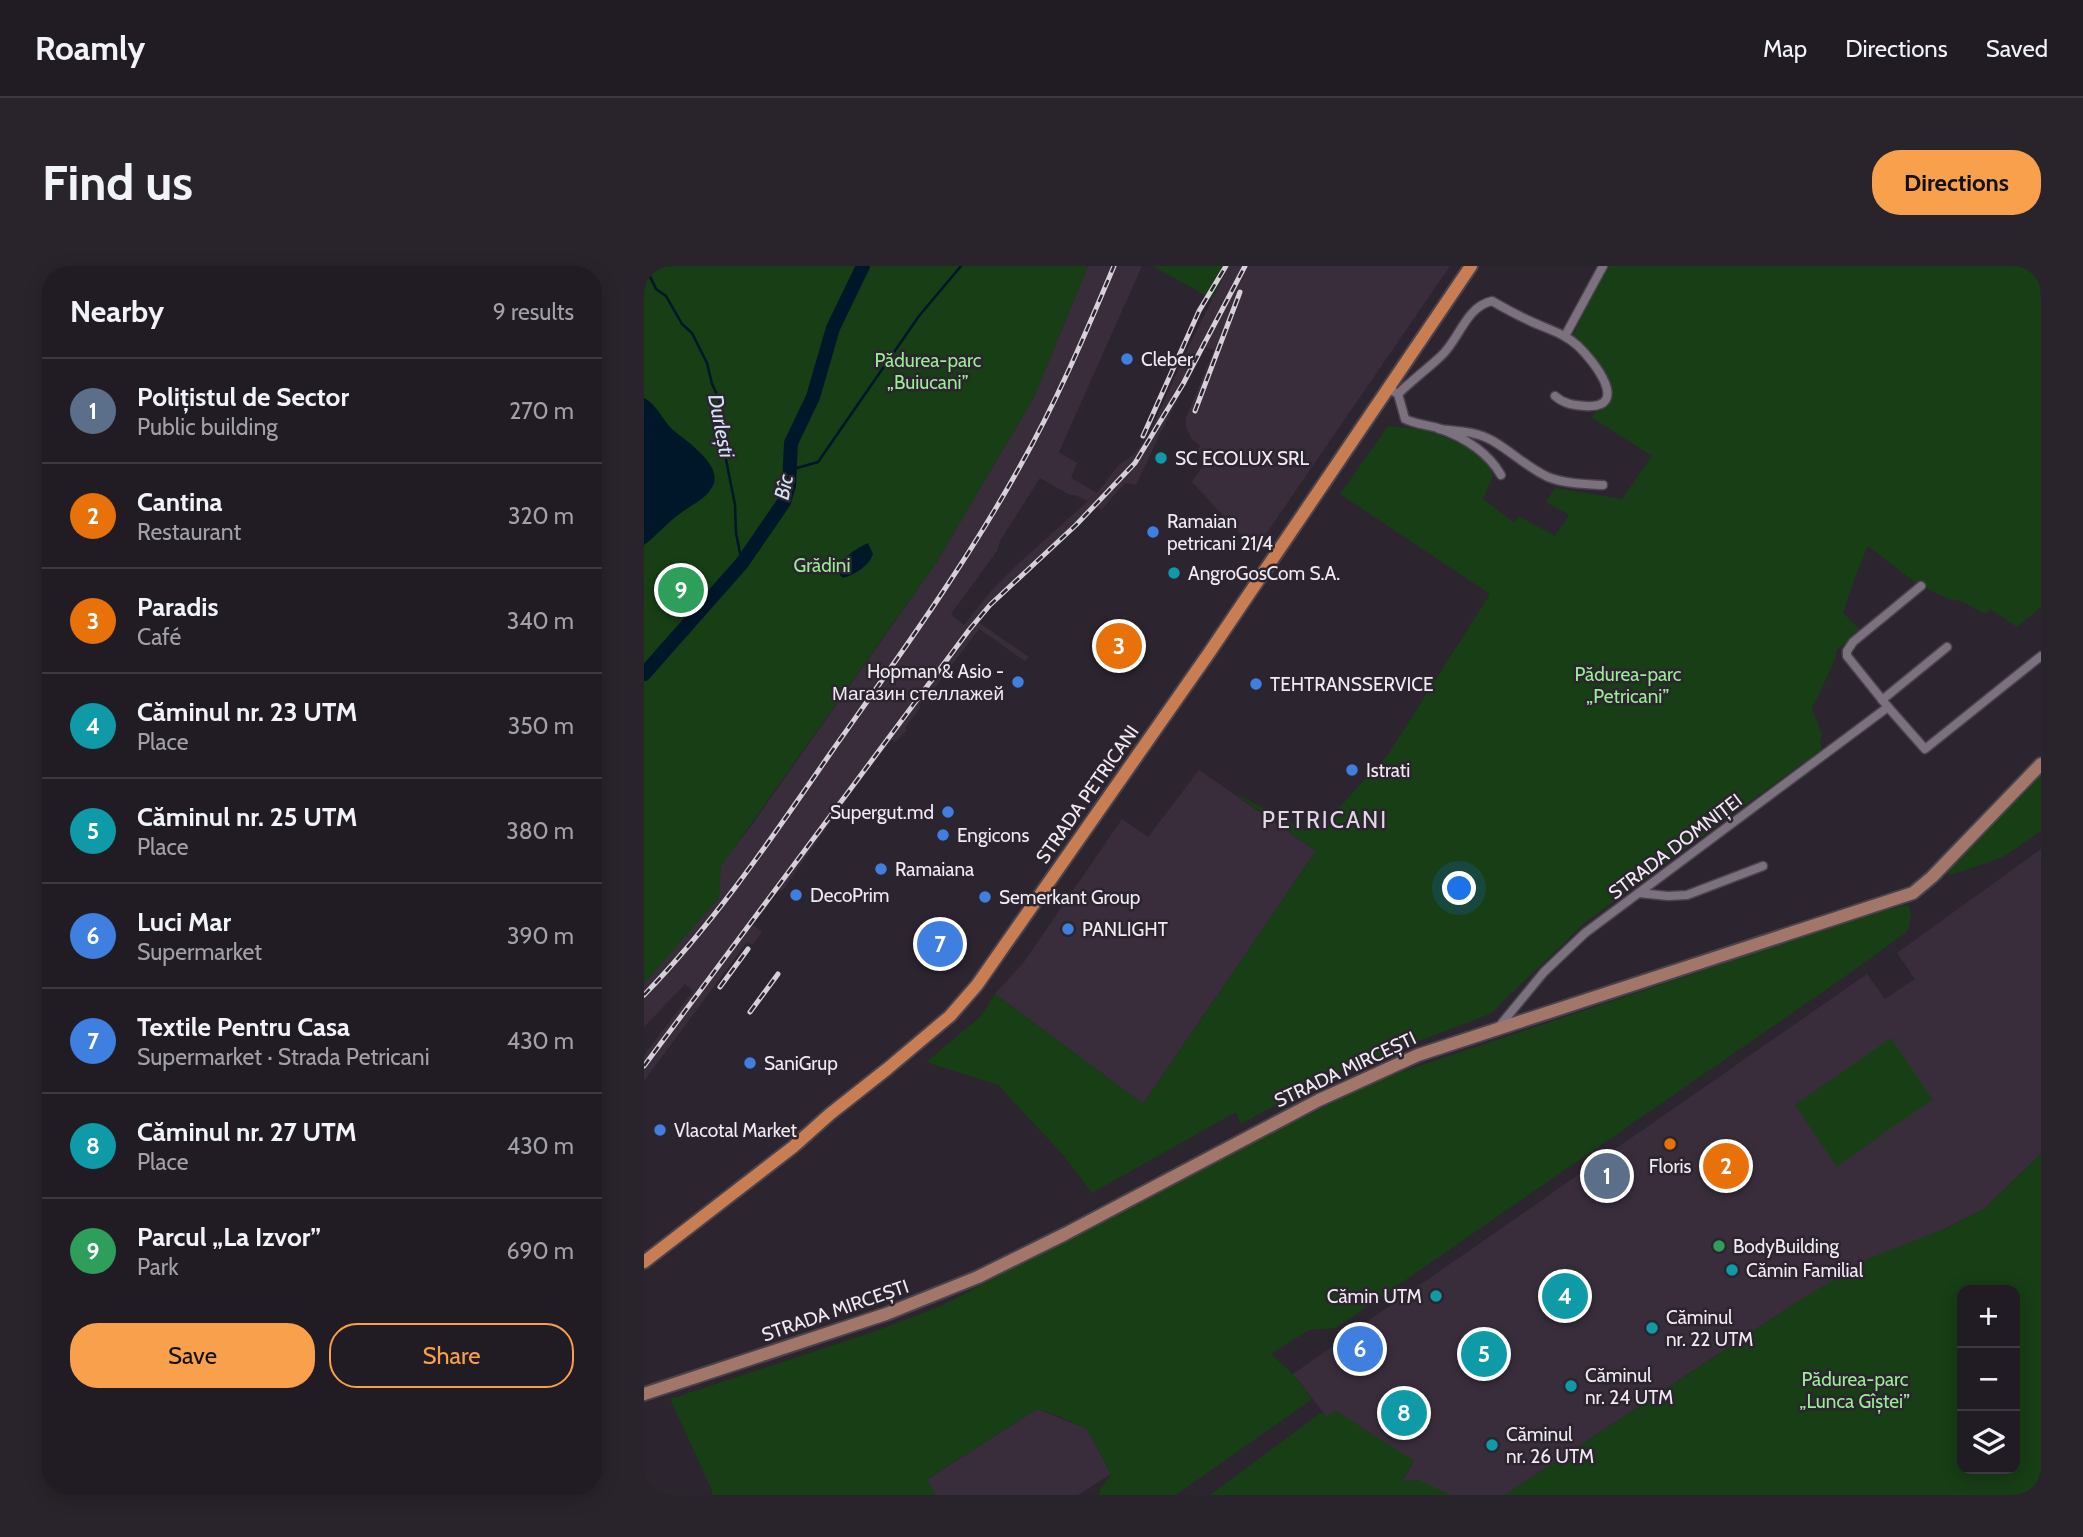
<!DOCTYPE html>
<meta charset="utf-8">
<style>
:root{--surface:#211b23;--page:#29242b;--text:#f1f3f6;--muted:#a2a1a6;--line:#3e3941;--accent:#f9a04c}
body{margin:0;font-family:Cabin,sans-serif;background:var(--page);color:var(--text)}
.controls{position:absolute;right:21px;bottom:21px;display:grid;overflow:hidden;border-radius:14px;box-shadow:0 4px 18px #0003}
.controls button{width:63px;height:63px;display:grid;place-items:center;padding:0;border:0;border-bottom:2px solid var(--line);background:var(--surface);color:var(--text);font:35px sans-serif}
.you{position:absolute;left:816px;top:623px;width:24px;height:24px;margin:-18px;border:5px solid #fff;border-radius:50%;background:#1a73e8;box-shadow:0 0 0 10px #1a73e833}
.badge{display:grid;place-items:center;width:46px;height:46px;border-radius:50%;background:var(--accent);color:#fff;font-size:23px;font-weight:700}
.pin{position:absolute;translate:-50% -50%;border:4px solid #fff;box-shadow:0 2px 7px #0006}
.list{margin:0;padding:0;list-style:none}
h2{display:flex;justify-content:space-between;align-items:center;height:91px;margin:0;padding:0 28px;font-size:30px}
h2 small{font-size:23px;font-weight:400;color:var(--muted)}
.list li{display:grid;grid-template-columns:46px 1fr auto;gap:21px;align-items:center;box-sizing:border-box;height:105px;padding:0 28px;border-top:2px solid var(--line)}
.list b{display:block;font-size:26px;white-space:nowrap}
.list p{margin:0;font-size:23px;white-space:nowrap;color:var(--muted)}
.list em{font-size:23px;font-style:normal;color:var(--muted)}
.actions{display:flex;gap:14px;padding:21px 28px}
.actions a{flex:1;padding:16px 0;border:2px solid var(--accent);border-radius:28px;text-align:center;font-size:24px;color:var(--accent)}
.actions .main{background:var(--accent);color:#111}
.icon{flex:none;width:38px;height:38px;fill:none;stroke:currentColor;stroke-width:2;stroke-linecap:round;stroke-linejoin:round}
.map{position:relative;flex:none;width:1397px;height:1229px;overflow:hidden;border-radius:28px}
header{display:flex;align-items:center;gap:42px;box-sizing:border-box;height:98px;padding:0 35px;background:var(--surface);border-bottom:2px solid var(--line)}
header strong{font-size:33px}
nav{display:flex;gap:38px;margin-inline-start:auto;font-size:24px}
.intro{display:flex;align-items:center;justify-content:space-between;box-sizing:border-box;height:168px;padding:0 42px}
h1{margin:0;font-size:49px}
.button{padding:18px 32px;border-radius:28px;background:var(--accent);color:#111;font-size:24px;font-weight:700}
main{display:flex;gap:42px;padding:0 42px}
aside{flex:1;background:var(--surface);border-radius:28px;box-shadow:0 4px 18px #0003}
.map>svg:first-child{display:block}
.built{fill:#392d3c;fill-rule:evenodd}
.green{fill:#173e15;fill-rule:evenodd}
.water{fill:#001729}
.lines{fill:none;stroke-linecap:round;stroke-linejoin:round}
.stream{stroke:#001729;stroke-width:2.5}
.river{stroke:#001729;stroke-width:14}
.street-casing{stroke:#4a424c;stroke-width:11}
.secondary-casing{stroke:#4a424c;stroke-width:16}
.primary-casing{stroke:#4a424c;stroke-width:16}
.street{stroke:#7c727f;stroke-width:8}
.secondary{stroke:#a27769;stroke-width:12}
.primary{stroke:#c87d53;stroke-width:12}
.rail-casing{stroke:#d6d1d9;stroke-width:5}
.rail{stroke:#2c242f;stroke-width:2.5;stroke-dasharray:8;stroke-linecap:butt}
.shop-dot{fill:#3f7fe0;stroke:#2c242f;stroke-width:2.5}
.culture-dot{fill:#0f9aa8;stroke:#2c242f;stroke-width:2.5}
.food-dot{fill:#e8710a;stroke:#2c242f;stroke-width:2.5}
.leisure-dot{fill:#2e9e5b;stroke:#2c242f;stroke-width:2.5}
.labels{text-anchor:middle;stroke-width:5;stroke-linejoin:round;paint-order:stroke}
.poi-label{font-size:19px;fill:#f0ebf2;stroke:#2c242f;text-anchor:start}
.park-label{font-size:19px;fill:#98ee92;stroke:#2c242f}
.street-label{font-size:19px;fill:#f0ebf2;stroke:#2c242f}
.water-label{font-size:21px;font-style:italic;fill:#d2e5f5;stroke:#2c242f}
.quarter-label{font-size:23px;letter-spacing:2px;fill:#e1d6e4;stroke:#2c242f}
</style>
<header>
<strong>Roamly</strong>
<nav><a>Map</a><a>Directions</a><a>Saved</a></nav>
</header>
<div class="intro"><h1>Find us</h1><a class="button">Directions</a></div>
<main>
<aside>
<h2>Nearby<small>9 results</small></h2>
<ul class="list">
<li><span class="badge" style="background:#5c6f8a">1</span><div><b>Polițistul de Sector</b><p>Public building</p></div><em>270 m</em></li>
<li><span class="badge" style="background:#e8710a">2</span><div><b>Cantina</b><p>Restaurant</p></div><em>320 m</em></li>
<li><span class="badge" style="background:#e8710a">3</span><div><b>Paradis</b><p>Café</p></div><em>340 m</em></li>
<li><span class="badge" style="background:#0f9aa8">4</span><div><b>Căminul nr. 23 UTM</b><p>Place</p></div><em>350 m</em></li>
<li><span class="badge" style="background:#0f9aa8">5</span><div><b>Căminul nr. 25 UTM</b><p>Place</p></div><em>380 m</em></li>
<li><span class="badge" style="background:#3f7fe0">6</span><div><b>Luci Mar</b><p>Supermarket</p></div><em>390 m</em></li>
<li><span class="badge" style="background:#3f7fe0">7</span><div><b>Textile Pentru Casa</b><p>Supermarket · Strada Petricani</p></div><em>430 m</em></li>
<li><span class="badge" style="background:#0f9aa8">8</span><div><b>Căminul nr. 27 UTM</b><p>Place</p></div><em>430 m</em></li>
<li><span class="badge" style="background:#2e9e5b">9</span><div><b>Parcul „La Izvor”</b><p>Park</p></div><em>690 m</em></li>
</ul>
<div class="actions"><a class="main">Save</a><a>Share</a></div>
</aside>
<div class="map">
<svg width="1397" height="1229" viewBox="0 0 1397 1229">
<rect width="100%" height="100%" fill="#2c242f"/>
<!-- built -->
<g class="built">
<path d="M 444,0 L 498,0 L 415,186 L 433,197 L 427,212 L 453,227 L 474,200 L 490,188 L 505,169 L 544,82 L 585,0 L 806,0 L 611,284 L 548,216 L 563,194 L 552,186 L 556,180 L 547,172 L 542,160 L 542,152 L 570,84 L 561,81 L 515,170 L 492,219 L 481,217 L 457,244 L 453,241 L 344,344 L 334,356 L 385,391 L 381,395 L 335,363 L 281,435 L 279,434 L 275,440 L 276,442 L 261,462 L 263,464 L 251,476 L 247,474 L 202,534 L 139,624 L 134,625 L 109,659 L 118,666 L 108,679 L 103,676 L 0,815 L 0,789 L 49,725 L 41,718 L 0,761 L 0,696 L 107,560 L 292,297 L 390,131 ZM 396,212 L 426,229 L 431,229 L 444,235 L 376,296 L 347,325 L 320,359 L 307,348 L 353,285 L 356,275 Z"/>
<path d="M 555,504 L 672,585 L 499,838 L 351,728 L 380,696 L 478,553 L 504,571 Z"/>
<path d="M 1397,583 L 1397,888 L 1340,943 L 1153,1036 L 861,1229 L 806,1229 L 801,1226 L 758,1216 L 770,1195 L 683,1151 L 649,1108 L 706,1068 L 720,1089 L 728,1084 L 714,1062 L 1223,708 L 1241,733 L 1271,713 L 1253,687 Z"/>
<path d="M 393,1143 L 443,1163 L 467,1208 L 434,1229 L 292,1229 L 282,1214 Z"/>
</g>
<!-- green -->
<g class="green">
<path d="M 0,0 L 444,0 L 390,131 L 292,297 L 77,600 L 75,632 L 0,718 Z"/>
<path d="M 508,0 L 585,0 L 568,33 Z"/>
<path d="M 964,0 L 1397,0 L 1397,26 L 1395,27 L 1397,33 L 1397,341 L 1373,361 L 1346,343 L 1341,348 L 1317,335 L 1307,334 L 1273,318 L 1224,280 L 1210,314 L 1199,347 L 1217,365 L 1192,385 L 1192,391 L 1168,443 L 1178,468 L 1176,476 L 1178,483 L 942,656 L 846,748 L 687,809 L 597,858 L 592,846 L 448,927 L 421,891 L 354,819 L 282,796 L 336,751 L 351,728 L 499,838 L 672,585 L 586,524 L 662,565 L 692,545 L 745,487 L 846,328 L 696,228 L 744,160 L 784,164 L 827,183 L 844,197 L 849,210 L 839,233 L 870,257 L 875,250 L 911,270 L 925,249 L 902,236 L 911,222 L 978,233 L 1008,190 L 947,151 L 968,128 L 956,98 L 928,73 L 952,19 Z"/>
<path d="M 1397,509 L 1397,565 L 1359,591 L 1307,609 L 1303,606 Z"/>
<path d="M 1264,639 C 1270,646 1266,658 1263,666 L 1199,712 L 692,1062 L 665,1064 L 627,1088 L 649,1108 L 668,1133 L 532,1229 L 455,1229 L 456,1224 L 467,1208 L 443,1163 L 414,1150 L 393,1143 L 283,1213 L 292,1229 L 68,1229 L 68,1224 L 26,1133 L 232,1065 L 297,1040 L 610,876 L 736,813 L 1245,642 L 1246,643 Z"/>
<path d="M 1247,772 L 1289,834 L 1241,866 L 1193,901 L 1151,839 Z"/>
<path d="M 1397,888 L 1397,1229 L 861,1229 L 1153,1036 L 1224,993 L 1305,961 L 1340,943 ZM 1318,1024 L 1371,1024 L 1371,1203 L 1318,1203 Z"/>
<path d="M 692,1145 L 770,1195 L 758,1215 L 775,1214 L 806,1229 L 566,1229 L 678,1146 L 683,1150 Z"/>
</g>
<!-- water -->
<g class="water">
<path d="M 0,132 C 13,138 18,154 29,164 C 42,175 83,201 67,223 C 60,234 47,239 37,247 C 23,256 14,269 0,279 Z"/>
<path d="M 224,277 L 229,288 C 225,300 210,309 199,312 L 191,304 C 198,293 212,282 224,277 Z"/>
</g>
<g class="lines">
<!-- stream -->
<g class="stream">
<path d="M 1,0 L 12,23 L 22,30 L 38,58 L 48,67 L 63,97 L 68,118 L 75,133 L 78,150 L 77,168 L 91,239 L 92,267 L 98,297"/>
<path d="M 146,204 L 174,196 L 275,50 L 317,0"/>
</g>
<!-- river -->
<path class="river" d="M 0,408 L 98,297 L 140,236 L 145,220 L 147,177 L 169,131 L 189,62 L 219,0"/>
<!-- street casing -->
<g class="street-casing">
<g id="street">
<path d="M 921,70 L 959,0"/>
<path d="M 749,125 L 754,128 L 761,153 C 771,158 783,159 794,162 C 819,171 844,186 857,209"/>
<path d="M 754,128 C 767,115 782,104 796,91 C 815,75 821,41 848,35 C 860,42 873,49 886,55 C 903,63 920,67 934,80 C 949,94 988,143 941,140 C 929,139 920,138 911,130"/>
<path d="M 795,163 C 813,165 832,165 849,175 C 868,186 884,202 904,211 C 922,218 941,218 959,219"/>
<path d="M 1277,320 L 1209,376 L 1203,385 L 1203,390 L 1244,441 L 1281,483 L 1397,390"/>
<path d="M 1238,434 L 1303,381"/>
<path d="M 995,627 L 1024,630 L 1043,629 L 1119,600"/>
<path d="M 853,763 L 900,706 L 941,667 L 1244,441"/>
</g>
</g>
<!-- secondary casing -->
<g class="secondary-casing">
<path id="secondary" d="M 0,1128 L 242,1048 L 334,1011 L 421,968 L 675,834 L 774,789 L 1269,627 L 1288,611 L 1397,498"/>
</g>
<!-- primary casing -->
<g class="primary-casing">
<path id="primary" d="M 0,996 L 149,881 L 186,848 L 243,803 L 306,750 L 333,719 L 565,387 L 827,0"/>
</g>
<!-- street -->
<use href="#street" class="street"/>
<!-- secondary -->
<use href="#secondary" class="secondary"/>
<!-- primary -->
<use href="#primary" class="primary"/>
<!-- rail casing -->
<g class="rail-casing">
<g id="rail">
<path d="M 551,145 L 596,26"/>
<path d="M 499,170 L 555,45 L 582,0"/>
<path d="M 76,721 L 104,683"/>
<path d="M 0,729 C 72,655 129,570 188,485 C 253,393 320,301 375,202 C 412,137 441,69 470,0"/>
<path d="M 106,746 L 134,708"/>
<path d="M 0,800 L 325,364 L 346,339 L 432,259 L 491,197 L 539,118 L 601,0"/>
</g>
</g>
<!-- rail -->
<use href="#rail" class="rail"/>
</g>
<!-- markers -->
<g class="shop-dot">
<circle cx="483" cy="93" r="7"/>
<circle cx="509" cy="266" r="7"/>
<circle cx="374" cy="416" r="7"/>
<circle cx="612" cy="418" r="7"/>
<circle cx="708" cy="504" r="7"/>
<circle cx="304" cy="546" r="7"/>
<circle cx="299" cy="569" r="7"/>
<circle cx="237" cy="603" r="7"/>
<circle cx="152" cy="629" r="7"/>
<circle cx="341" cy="631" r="7"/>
<circle cx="424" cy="663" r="7"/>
<circle cx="106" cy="797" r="7"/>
<circle cx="16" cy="864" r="7"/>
</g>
<g class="culture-dot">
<circle cx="517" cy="192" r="7"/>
<circle cx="530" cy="307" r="7"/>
<circle cx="1088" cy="1004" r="7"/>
<circle cx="792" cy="1030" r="7"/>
<circle cx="1008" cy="1062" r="7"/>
<circle cx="927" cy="1120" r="7"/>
<circle cx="848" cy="1179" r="7"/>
</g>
<circle class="food-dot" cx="1026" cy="878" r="7"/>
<circle class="leisure-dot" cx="1075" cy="980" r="7"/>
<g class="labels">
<!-- poi labels -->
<g class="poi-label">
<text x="497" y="100">Cleber</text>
<text x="531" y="199">SC ECOLUX SRL</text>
<text x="523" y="262">Ramaian<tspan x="523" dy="22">petricani 21/4</tspan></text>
<text x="544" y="314">AngroGosCom S.A.</text>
<text x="360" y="412" text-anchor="end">Hopman &amp; Asio -<tspan x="360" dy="22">Магазин стеллажей</tspan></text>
<text x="626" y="425">TEHTRANSSERVICE</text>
<text x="722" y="511">Istrati</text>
<text x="290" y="553" text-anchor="end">Supergut.md</text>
<text x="313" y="576">Engicons</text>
<text x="251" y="610">Ramaiana</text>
<text x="166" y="636">DecoPrim</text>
<text x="355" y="638">Semerkant Group</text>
<text x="438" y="670">PANLIGHT</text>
<text x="120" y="804">SaniGrup</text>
<text x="30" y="871">Vlacotal Market</text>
<text x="1026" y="907" text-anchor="middle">Floris</text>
<text x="1089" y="987">BodyBuilding</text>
<text x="1102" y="1011">Cămin Familial</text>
<text x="778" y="1037" text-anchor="end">Cămin UTM</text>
<text x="1022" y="1058">Căminul<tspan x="1022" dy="22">nr. 22 UTM</tspan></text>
<text x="941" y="1116">Căminul<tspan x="941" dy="22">nr. 24 UTM</tspan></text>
<text x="862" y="1175">Căminul<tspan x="862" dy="22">nr. 26 UTM</tspan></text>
</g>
<!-- park labels -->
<g class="park-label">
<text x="284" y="101">Pădurea-parc<tspan x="284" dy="22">„Buiucani”</tspan></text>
<text x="178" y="306">Grădini</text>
<text x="984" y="415">Pădurea-parc<tspan x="984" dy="22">„Petricani”</tspan></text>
<text x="1211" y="1120">Pădurea-parc<tspan x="1211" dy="22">„Lunca Gîștei”</tspan></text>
</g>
<!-- street labels -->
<g class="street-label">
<text transform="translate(443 528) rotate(-55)" y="7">STRADA PETRICANI</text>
<text transform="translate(1031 580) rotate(-37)" y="7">STRADA DOMNIȚEI</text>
<text transform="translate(701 803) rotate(-25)" y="7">STRADA MIRCEȘTI</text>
<text transform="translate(191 1044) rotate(-19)" y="7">STRADA MIRCEȘTI</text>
</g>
<!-- water labels -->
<g class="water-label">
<text transform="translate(77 160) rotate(79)" y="7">Durlești</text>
<text transform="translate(140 221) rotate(-78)" y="7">Bîc</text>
</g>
<!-- quarter labels -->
<g class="quarter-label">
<text x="681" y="562">PETRICANI</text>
</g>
</g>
</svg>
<div class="controls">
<button>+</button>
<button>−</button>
<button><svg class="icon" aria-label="layers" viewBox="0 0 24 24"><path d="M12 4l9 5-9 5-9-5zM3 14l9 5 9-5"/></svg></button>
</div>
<div class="you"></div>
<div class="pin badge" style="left:963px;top:910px;background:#5c6f8a">1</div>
<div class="pin badge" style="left:1082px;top:900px;background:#e8710a">2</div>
<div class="pin badge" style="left:475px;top:380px;background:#e8710a">3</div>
<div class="pin badge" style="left:921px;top:1030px;background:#0f9aa8">4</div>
<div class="pin badge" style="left:840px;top:1088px;background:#0f9aa8">5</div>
<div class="pin badge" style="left:716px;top:1083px;background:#3f7fe0">6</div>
<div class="pin badge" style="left:296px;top:678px;background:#3f7fe0">7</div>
<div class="pin badge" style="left:760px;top:1147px;background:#0f9aa8">8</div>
<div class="pin badge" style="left:37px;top:324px;background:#2e9e5b">9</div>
</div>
</main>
